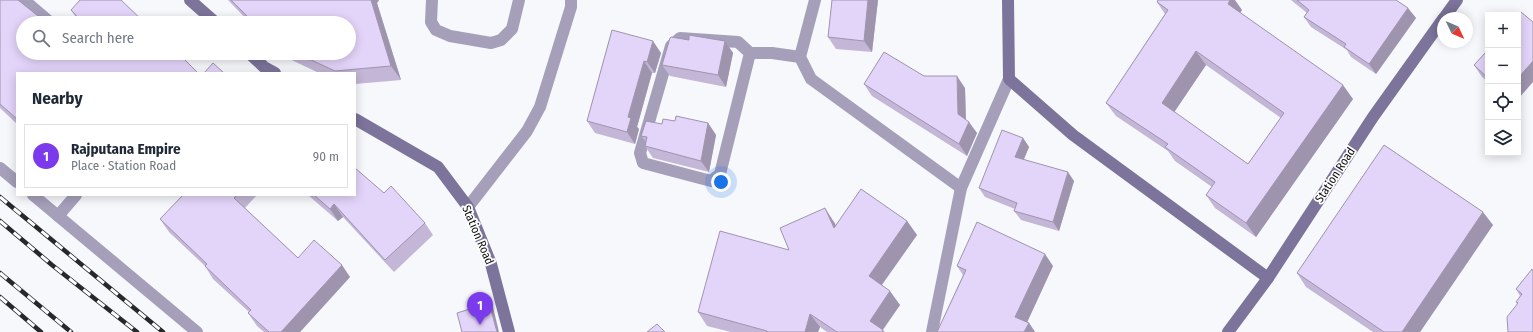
<!DOCTYPE html>
<meta charset="utf-8">
<style>
:root{--surface:#fff;--page:#f6f6f7;--text:#1f2937;--muted:#747a83;--line:#e0e1e3;--accent:#7c3aed}
body{margin:0;font-family:"Fira Sans Condensed",sans-serif;background:var(--page);color:var(--text)}
.controls{position:absolute;right:12px;top:12px;display:grid;overflow:hidden;border-radius:0px;box-shadow:0 2px 10px #0003}
.controls button{width:36px;height:36px;display:grid;place-items:center;padding:0;border:0;border-bottom:1px solid var(--line);background:var(--surface);color:var(--text);font:20px sans-serif}
.compass{position:absolute;left:1437px;top:12px;width:36px;height:36px;border-radius:50%;background:var(--surface);box-shadow:0 2px 10px #0003;rotate:134deg}
.you{position:absolute;left:721px;top:182px;width:14px;height:14px;margin:-10px;border:3px solid #fff;border-radius:50%;background:#1a73e8;box-shadow:0 0 0 6px #1a73e833}
.badge{display:grid;place-items:center;width:26px;height:26px;border-radius:50%;background:var(--accent);color:#fff;font-size:13px;font-weight:700}
.pin{position:absolute;translate:-50% -33px;filter:drop-shadow(0 1px 2px #0008)}
.pin::after{content:'';position:absolute;top:21px;width:14px;height:12px;background:inherit;clip-path:polygon(0 0,100% 0,50% 100%)}
.list{margin:0;padding:0;list-style:none}
h2{display:flex;justify-content:space-between;align-items:center;height:52px;margin:0;padding:0 16px;font-size:17px}
h2 small{font-size:13px;font-weight:400;color:var(--muted)}
.list li{display:grid;grid-template-columns:26px 1fr auto;gap:12px;align-items:center;box-sizing:border-box;height:64px;margin:0 8px 8px;padding:0 8px;border:1px solid var(--line);border-radius:0px}
.list b{display:block;font-size:15px;white-space:nowrap}
.list p{margin:0;font-size:13px;white-space:nowrap;color:var(--muted)}
.list em{font-size:13px;font-style:normal;color:var(--muted)}
.icon{flex:none;width:22px;height:22px;fill:none;stroke:currentColor;stroke-width:2;stroke-linecap:round;stroke-linejoin:round}
.map{position:relative;flex:none;width:1533px;height:332px;overflow:hidden}
.search{position:absolute;background:var(--surface);box-shadow:0 2px 10px #0003;left:16px;top:16px;width:340px;height:44px;display:flex;align-items:center;gap:10px;box-sizing:border-box;padding:0 14px;border-radius:22px;color:var(--muted);font-size:15px}
.panel{position:absolute;background:var(--surface);box-shadow:0 2px 10px #0003;left:16px;top:72px;width:340px;height:124px;border-radius:0px}
.map>svg:first-child{display:block}
.lines{fill:none;stroke-linecap:round;stroke-linejoin:round}
.street{stroke:#a59fba;stroke-width:12}
.secondary{stroke:#7d749b;stroke-width:12}
.rail-casing{stroke:#27282a;stroke-width:4.5}
.rail{stroke:#fff;stroke-width:3;stroke-dasharray:9;stroke-linecap:butt}
.wall{fill:#c3b6d6;fill-rule:evenodd}
.shaded-wall{fill:#9f94ae}
.building{fill:#e3d4f9;stroke:#9f94ae;fill-rule:evenodd}
.labels{text-anchor:middle;stroke-width:3.5;stroke-linejoin:round;paint-order:stroke}
.street-label{font-size:12px;fill:#101112;stroke:#fff}
</style>
<div class="map">
<svg width="1533" height="332" viewBox="0 0 1533 332">
<rect width="100%" height="100%" fill="#f7f8fc"/>
<g class="lines">
<!-- street -->
<g class="street">
<path d="M 24,0 L 51,23"/>
<path d="M 432,0 L 431,22 L 436,30 L 450,36 L 491,43 L 501,40 L 512,29 L 519,0"/>
<path d="M 815,0 L 800,57 L 811,79 L 961,188"/>
<path d="M 750,53 L 738,42 L 680,38 L 671,46 L 640,153 L 643,163 L 711,181 L 720,174 L 750,53 L 772,53 L 800,57"/>
<path d="M 0,168 L 17,182"/>
<path d="M 33,195 L 197,332"/>
<path d="M 468,207 L 527,131 L 540,107 L 571,7 L 571,0"/>
<path d="M 58,216 L 76,195"/>
<path d="M 932,332 L 961,188 L 1009,79"/>
</g>
<!-- secondary -->
<g class="secondary">
<path d="M 190,0 L 216,23"/>
<path d="M 1008,0 L 1009,79 L 1073,135 L 1268,278"/>
<path d="M 1444,18 L 1457,0"/>
<path d="M 249,53 L 264,67 L 275,73"/>
<path d="M 355,119 L 438,167 L 468,207 L 491,264 L 509,332"/>
<path d="M 1228,332 L 1268,278 L 1373,117 L 1443,19"/>
</g>
<!-- rail casing -->
<g class="rail-casing">
<g id="rail">
<path d="M 0,197 L 163,332"/>
<path d="M 0,221 L 52,265 L 137,332"/>
<path d="M 0,273 L 71,332"/>
<path d="M 0,297 L 41,332"/>
</g>
</g>
<!-- rail -->
<use href="#rail" class="rail"/>
</g>
<!-- wall -->
<g class="wall">
<path d="M 0,0 L 17,73 L 17,124 L 0,108 Z"/>
<path d="M 228,0 L 379,0 L 377,3 L 401,80 L 355,84 L 355,73 L 319,73 L 281,55 L 279,53 L 349,53 L 349,23 L 250,23 Z"/>
<path d="M 832,0 L 878,0 L 872,52 L 836,49 L 828,37 Z"/>
<path d="M 1291,0 L 1396,0 L 1416,18 L 1376,74 L 1351,57 L 1347,50 L 1311,27 L 1304,17 L 1307,13 Z"/>
<path d="M 1157,2 L 1242,10 L 1240,13 L 1353,99 L 1256,237 L 1215,208 L 1206,195 L 1212,187 L 1175,161 L 1168,151 L 1116,116 L 1106,103 L 1165,14 ZM 1206,65 L 1281,118 L 1248,164 L 1174,112 Z"/>
<path d="M 71,10 L 145,23 L 80,23 Z"/>
<path d="M 612,30 L 661,53 L 655,73 L 652,73 L 637,127 L 639,129 L 635,144 L 595,133 L 587,121 Z"/>
<path d="M 689,40 L 725,41 L 733,53 L 726,87 L 670,76 L 662,65 Z"/>
<path d="M 1488,50 L 1488,82 L 1482,77 L 1474,65 Z"/>
<path d="M 924,76 L 965,88 L 966,120 L 977,133 L 967,156 L 872,96 L 864,84 Z"/>
<path d="M 675,121 L 708,123 L 716,135 L 709,172 L 653,158 L 645,146 L 646,142 L 641,136 L 662,124 Z"/>
<path d="M 1023,138 L 1029,147 L 1024,159 L 1074,181 L 1059,231 L 1021,220 L 1014,211 L 1015,209 L 985,197 L 979,188 Z"/>
<path d="M 384,193 L 425,223 L 433,235 L 394,272 L 343,217 L 338,221 L 308,195 L 355,195 Z"/>
<path d="M 183,195 L 257,195 L 245,208 L 298,258 L 350,277 L 300,332 L 264,332 L 257,326 L 248,313 L 249,312 L 213,279 L 205,266 L 169,232 L 160,219 Z"/>
<path d="M 907,221 L 917,235 L 882,285 L 900,305 L 883,330 L 885,332 L 827,332 L 820,327 L 818,332 L 731,332 L 707,326 L 698,312 L 789,250 L 834,222 L 836,225 Z"/>
<path d="M 1493,225 L 1420,332 L 1373,332 L 1306,287 L 1297,273 Z"/>
<path d="M 957,266 L 1053,266 L 1027,322 L 1029,323 L 1035,332 L 937,332 L 963,275 Z"/>
<path d="M 1533,270 L 1517,304 L 1516,302 L 1520,296 L 1516,289 Z"/>
</g>
<!-- shaded-wall -->
<g class="shaded-wall">
<path d="M 371,0 L 379,0 L 377,3 L 401,80 L 391,66 Z"/>
<path d="M 868,0 L 878,0 L 872,52 L 864,41 Z"/>
<path d="M 1230,0 L 1235,0 L 1242,10 L 1237,18 L 1228,4 Z"/>
<path d="M 1408,8 L 1416,18 L 1376,74 L 1369,64 Z"/>
<path d="M 653,41 L 661,53 L 655,73 L 647,62 Z"/>
<path d="M 725,41 L 733,53 L 726,87 L 718,75 Z"/>
<path d="M 1196,51 L 1206,65 L 1171,117 L 1162,103 Z"/>
<path d="M 644,61 L 652,73 L 637,127 L 639,129 L 635,144 L 627,132 L 628,117 Z"/>
<path d="M 1533,61 L 1533,82 L 1518,99 L 1518,78 Z"/>
<path d="M 957,76 L 965,88 L 966,126 L 958,114 Z"/>
<path d="M 1343,85 L 1353,99 L 1256,237 L 1246,223 Z"/>
<path d="M 969,122 L 977,133 L 967,156 L 959,144 Z"/>
<path d="M 708,123 L 716,135 L 709,172 L 701,161 Z"/>
<path d="M 1023,138 L 1029,147 L 1021,166 L 1015,157 Z"/>
<path d="M 1068,172 L 1074,181 L 1059,231 L 1053,222 Z"/>
<path d="M 334,204 L 343,217 L 338,221 L 330,209 Z"/>
<path d="M 825,208 L 834,222 L 843,241 L 834,228 Z"/>
<path d="M 1483,212 L 1493,225 L 1420,332 L 1402,332 Z"/>
<path d="M 907,221 L 917,235 L 878,290 L 869,276 Z"/>
<path d="M 1045,254 L 1053,266 L 1024,329 L 1015,317 Z"/>
<path d="M 342,265 L 350,277 L 300,332 L 281,332 Z"/>
<path d="M 890,291 L 900,305 L 881,332 L 870,321 Z"/>
<path d="M 489,303 L 493,307 L 499,332 L 497,332 Z"/>
<path d="M 810,314 L 820,327 L 818,332 L 805,332 Z"/>
<path d="M 1029,323 L 1035,332 L 1024,332 Z"/>
</g>
<!-- building -->
<g class="building">
<path d="M 0,0 L 18,0 L 38,16 L 44,18 L 50,23 L 23,23 L 23,53 L 178,53 L 198,73 L 17,73 L 17,119 L 0,104 Z"/>
<path d="M 80,0 L 121,0 L 145,23 L 83,23 L 71,10 Z"/>
<path d="M 231,0 L 371,0 L 391,66 L 335,71 L 296,53 L 349,53 L 349,23 L 254,23 Z"/>
<path d="M 832,0 L 868,0 L 864,41 L 828,37 Z"/>
<path d="M 1158,0 L 1230,0 L 1228,4 L 1343,85 L 1246,223 L 1206,195 L 1215,182 L 1165,147 L 1168,144 L 1106,103 L 1168,10 L 1157,2 ZM 1196,51 L 1284,113 L 1248,164 L 1162,103 Z"/>
<path d="M 1297,0 L 1396,0 L 1408,8 L 1369,64 L 1344,47 L 1346,44 L 1304,17 L 1309,10 Z"/>
<path d="M 1521,12 L 1533,22 L 1533,61 L 1518,78 L 1518,15 Z"/>
<path d="M 612,30 L 653,41 L 647,62 L 644,61 L 628,117 L 631,118 L 627,132 L 587,121 Z"/>
<path d="M 689,35 L 725,41 L 718,75 L 662,65 L 670,38 L 671,37 L 689,40 Z"/>
<path d="M 1488,50 L 1488,78 L 1474,65 Z"/>
<path d="M 884,52 L 924,76 L 957,76 L 958,114 L 969,122 L 959,144 L 864,84 Z"/>
<path d="M 213,63 L 224,73 L 204,73 Z"/>
<path d="M 676,116 L 708,123 L 701,161 L 645,146 L 647,137 L 641,136 L 646,121 L 662,124 L 663,119 L 675,121 Z"/>
<path d="M 1002,130 L 1023,138 L 1015,157 L 1068,172 L 1053,222 L 1014,211 L 1017,203 L 979,188 Z"/>
<path d="M 1384,145 L 1483,212 L 1402,332 L 1384,332 L 1297,273 Z"/>
<path d="M 355,168 L 384,193 L 391,186 L 425,223 L 385,260 L 334,204 L 330,209 L 314,195 L 355,195 Z"/>
<path d="M 861,189 L 907,221 L 869,276 L 890,291 L 870,321 L 883,330 L 882,332 L 837,332 L 810,314 L 805,332 L 767,332 L 767,331 L 698,312 L 720,231 L 789,250 L 780,228 L 825,208 L 834,228 Z"/>
<path d="M 183,195 L 237,195 L 234,198 L 298,258 L 314,240 L 342,265 L 281,332 L 269,332 L 248,313 L 251,310 L 205,266 L 207,264 L 160,219 Z"/>
<path d="M 977,222 L 1045,254 L 1015,317 L 1029,323 L 1024,332 L 937,332 L 966,270 L 957,266 Z"/>
<path d="M 1532,269 L 1533,270 L 1533,332 L 1508,332 L 1507,317 L 1518,303 L 1516,302 L 1522,294 L 1516,289 Z"/>
<path d="M 489,303 L 497,332 L 462,332 L 457,313 Z"/>
<path d="M 657,324 L 665,332 L 647,332 Z"/>
</g>
<g class="labels">
<!-- street labels -->
<g class="street-label">
<text transform="translate(1335 175) rotate(-57)" y="4">Station Road</text>
<text transform="translate(478 235) rotate(67)" y="4">Station Road</text>
</g>
</g>
</svg>
<div class="controls">
<button>+</button>
<button>−</button>
<button><svg class="icon" aria-label="locate" viewBox="0 0 24 24"><circle cx="12" cy="12" r="6"/><path d="M12 2v4M12 18v4M2 12h4M18 12h4"/></svg></button>
<button><svg class="icon" aria-label="layers" viewBox="0 0 24 24"><path d="M12 4l9 5-9 5-9-5zM3 14l9 5 9-5"/></svg></button>
</div>
<svg class="compass" viewBox="-18 -18 36 36"><path d="M0-13l5 13h-10z" fill="#e53935"/><path d="M0 13l5-13h-10z" fill="#747a83"/></svg>
<div class="you"></div>
<div class="pin badge" style="left:480px;top:325px">1</div>
<div class="search"><svg class="icon" aria-label="search" viewBox="0 0 24 24"><circle cx="10" cy="10" r="6"/><path d="M15 15l6 6"/></svg>Search here</div>
<section class="panel">
<h2>Nearby<small></small></h2>
<ul class="list">
<li><span class="badge">1</span><div><b>Rajputana Empire</b><p>Place · Station Road</p></div><em>90 m</em></li>
</ul>
</section>
</div>
